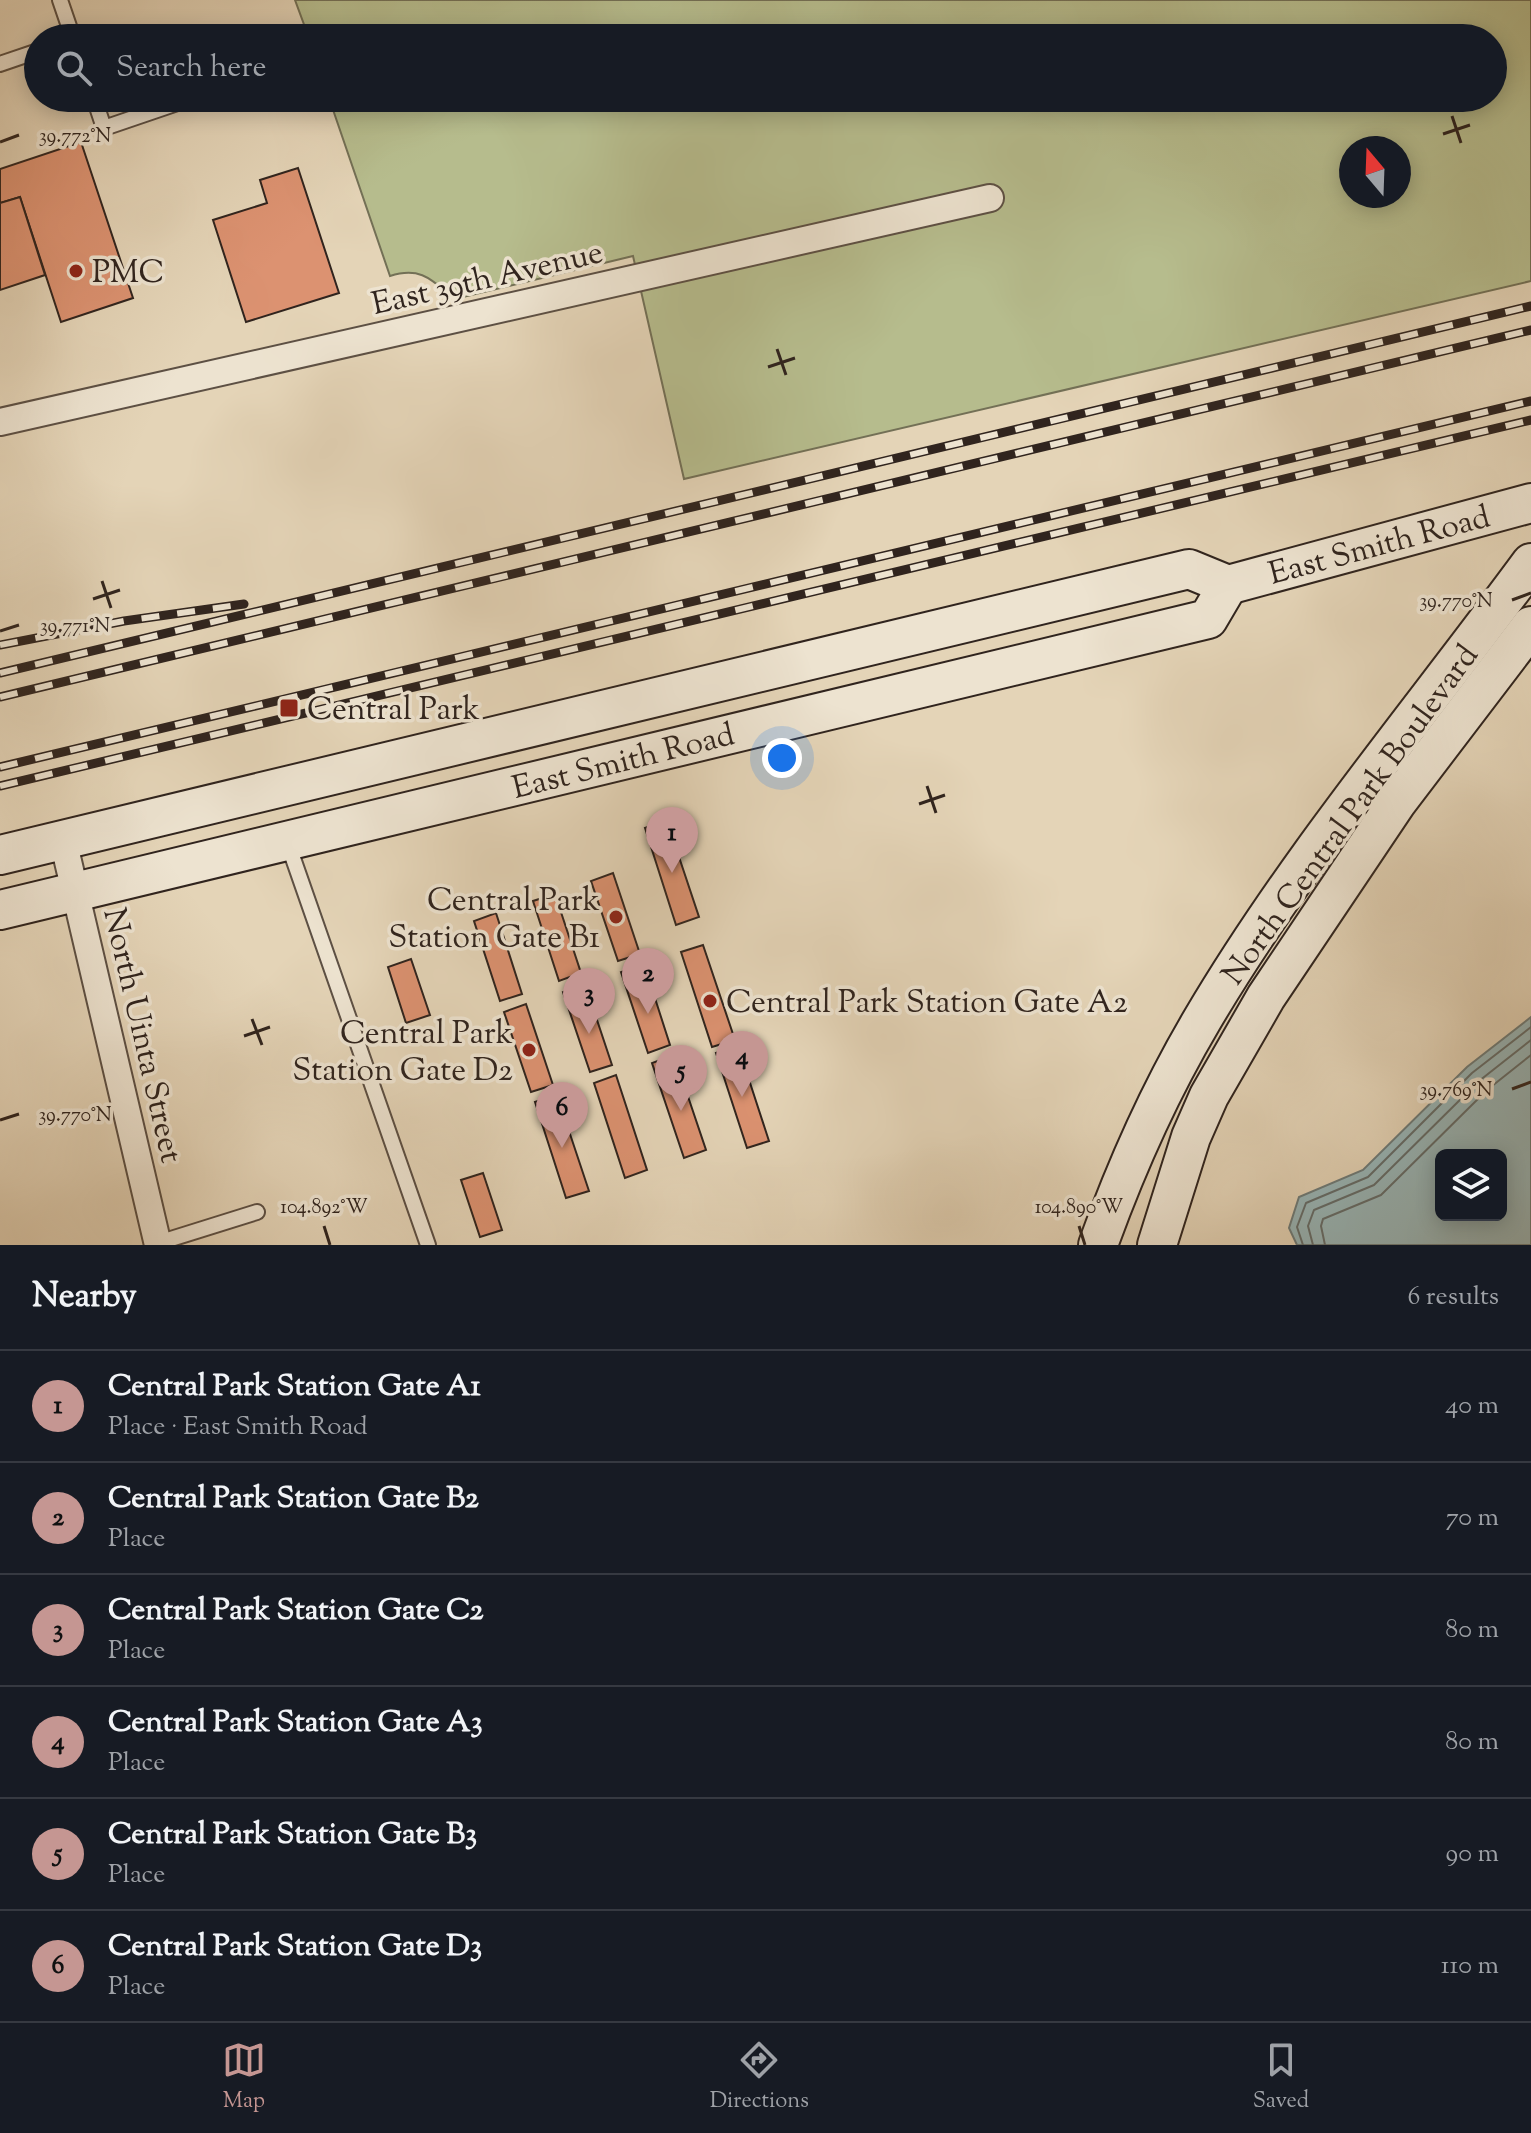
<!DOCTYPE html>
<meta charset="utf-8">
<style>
:root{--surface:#171b24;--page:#20242c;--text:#f1f3f6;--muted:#9ea1a6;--line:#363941;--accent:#c59692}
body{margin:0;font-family:"Sorts Mill Goudy",serif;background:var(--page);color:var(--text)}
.controls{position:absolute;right:24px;bottom:24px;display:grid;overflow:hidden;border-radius:12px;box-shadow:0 4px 20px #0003}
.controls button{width:72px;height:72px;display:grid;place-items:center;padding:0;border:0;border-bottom:2px solid var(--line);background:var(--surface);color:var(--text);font:40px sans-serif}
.compass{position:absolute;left:1339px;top:136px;width:72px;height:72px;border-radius:50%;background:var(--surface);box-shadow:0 4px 20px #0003;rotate:341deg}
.you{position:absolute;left:782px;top:758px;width:28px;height:28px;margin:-20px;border:6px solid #fff;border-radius:50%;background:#1a73e8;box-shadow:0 0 0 12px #1a73e833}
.badge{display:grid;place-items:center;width:52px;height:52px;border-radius:50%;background:var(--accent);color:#111;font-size:26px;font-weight:700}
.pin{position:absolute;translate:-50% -66px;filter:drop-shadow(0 2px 4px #0008)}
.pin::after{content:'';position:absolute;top:42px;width:28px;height:24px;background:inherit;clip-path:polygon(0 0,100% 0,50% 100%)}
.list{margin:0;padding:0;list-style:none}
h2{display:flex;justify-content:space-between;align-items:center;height:104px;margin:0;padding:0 32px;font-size:34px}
h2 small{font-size:26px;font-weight:400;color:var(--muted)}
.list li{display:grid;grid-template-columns:52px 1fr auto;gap:24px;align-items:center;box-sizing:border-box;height:112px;padding:0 32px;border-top:2px solid var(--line)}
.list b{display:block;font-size:30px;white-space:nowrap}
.list p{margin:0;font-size:26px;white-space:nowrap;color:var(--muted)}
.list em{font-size:26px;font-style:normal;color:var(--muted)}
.icon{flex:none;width:44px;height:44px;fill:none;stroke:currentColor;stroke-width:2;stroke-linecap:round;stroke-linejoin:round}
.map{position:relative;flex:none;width:1531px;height:1245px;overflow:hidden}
.search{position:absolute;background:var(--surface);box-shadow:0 4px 20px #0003;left:24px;right:24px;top:24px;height:88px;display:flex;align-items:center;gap:20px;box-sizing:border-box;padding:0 28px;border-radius:44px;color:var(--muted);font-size:30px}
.sheet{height:776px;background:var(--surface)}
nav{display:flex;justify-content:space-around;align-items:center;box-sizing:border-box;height:112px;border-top:2px solid var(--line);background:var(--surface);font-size:22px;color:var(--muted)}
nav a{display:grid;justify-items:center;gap:4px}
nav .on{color:var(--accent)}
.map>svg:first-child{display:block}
.green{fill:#b6bc8d;stroke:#737056;stroke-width:2;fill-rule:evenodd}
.water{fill:#98b6b8;stroke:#6e7c7a;stroke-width:2;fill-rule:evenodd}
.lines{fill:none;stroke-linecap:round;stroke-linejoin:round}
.shore{stroke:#646d6b;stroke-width:2}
.building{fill:#dc9271;stroke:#30241e;stroke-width:2}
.lane-casing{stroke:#5d5044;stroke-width:18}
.street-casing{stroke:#5d5044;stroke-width:30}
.secondary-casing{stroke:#30241e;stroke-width:42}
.lane{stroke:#ede3d0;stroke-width:14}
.street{stroke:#ede3d0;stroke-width:26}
.secondary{stroke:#ede3d0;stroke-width:38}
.rail-casing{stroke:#30241e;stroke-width:9}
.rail{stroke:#ede3d0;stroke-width:6;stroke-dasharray:18;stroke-linecap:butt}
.ticks{fill:none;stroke:#30241e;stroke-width:3}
.poi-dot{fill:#8f2418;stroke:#ede3d0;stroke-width:3}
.labels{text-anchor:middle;stroke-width:7;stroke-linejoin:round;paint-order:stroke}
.poi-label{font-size:32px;fill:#30241e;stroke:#ede3d0;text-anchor:start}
.street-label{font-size:32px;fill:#30241e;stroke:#ede3d0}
.ticks-label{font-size:20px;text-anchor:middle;fill:#30241e;stroke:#ede3d0;stroke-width:7;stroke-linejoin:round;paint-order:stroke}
</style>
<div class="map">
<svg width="1531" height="1245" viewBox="0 0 1531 1245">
<rect width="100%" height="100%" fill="#e4d4b7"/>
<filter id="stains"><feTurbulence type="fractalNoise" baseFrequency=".0025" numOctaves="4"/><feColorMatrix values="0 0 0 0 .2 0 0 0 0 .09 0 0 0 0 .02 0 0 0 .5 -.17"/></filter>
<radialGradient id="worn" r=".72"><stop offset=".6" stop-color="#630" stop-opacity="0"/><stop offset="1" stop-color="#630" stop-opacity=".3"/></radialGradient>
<!-- green -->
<path class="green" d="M 295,0 L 1531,0 L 1531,281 L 684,479 L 633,256 L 455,299 C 432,280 421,266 390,276 L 329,98 L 1493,98 L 1493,38 L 309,38 ZM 1351,148 L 1399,148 L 1399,196 L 1351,196 Z"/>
<!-- water -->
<path class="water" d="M 1531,1017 L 1531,1245 L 1297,1245 L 1289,1228 L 1299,1197 L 1363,1170 L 1467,1067 ZM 1441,1155 L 1501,1155 L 1501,1215 L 1441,1215 Z"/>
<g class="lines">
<!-- shore -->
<g class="shore">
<path d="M 1303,1245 L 1297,1227 L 1306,1203 L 1368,1177 L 1472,1073 L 1531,1027"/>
<path d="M 1313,1245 L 1308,1226 L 1314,1210 L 1374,1185 L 1479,1081 L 1531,1040"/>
<path d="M 1325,1245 L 1321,1226 L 1323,1219 L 1381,1195 L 1487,1090 L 1531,1055"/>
</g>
</g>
<!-- building -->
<g class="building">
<path d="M 81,142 L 133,298 L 61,322 L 20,197 L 0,203 L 0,169 Z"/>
<path d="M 298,168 L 339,293 L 246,322 L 213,220 L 267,203 L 260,180 Z"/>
<path d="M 20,197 L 45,275 L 0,290 L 0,203 Z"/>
<path d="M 667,821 L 699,917 L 676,925 L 645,828 Z"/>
<path d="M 613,873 L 640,954 L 618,961 L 591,881 Z"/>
<path d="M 555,894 L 581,973 L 559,981 L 533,901 Z"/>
<path d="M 496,913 L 522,994 L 500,1001 L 474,921 Z"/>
<path d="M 703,945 L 735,1040 L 712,1047 L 681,952 Z"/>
<path d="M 411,959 L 430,1015 L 406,1023 L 388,967 Z"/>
<path d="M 644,964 L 670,1045 L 648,1053 L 621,972 Z"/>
<path d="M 585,984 L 612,1065 L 590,1072 L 563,992 Z"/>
<path d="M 526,1004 L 553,1085 L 531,1092 L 504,1012 Z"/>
<path d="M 738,1046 L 769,1141 L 747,1148 L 716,1053 Z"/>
<path d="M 674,1055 L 706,1150 L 684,1158 L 652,1063 Z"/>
<path d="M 616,1075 L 647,1170 L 625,1178 L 594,1083 Z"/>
<path d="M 557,1095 L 589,1191 L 566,1198 L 535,1102 Z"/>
<path d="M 483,1173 L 502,1230 L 480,1237 L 461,1180 Z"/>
</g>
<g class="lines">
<!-- lane casing -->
<g class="lane-casing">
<g id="lane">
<path d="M 60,0 L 73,38"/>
<path d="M 0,64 L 38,51"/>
<path d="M 94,98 L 104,128 L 192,98"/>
<path d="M 287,841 L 428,1245"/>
<path d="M 158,1243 L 257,1212"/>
</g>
</g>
<!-- street casing -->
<g class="street-casing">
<g id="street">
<path d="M 0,422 L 990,198"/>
<path d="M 63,840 L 158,1245"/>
</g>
</g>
<!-- secondary casing -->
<g class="secondary-casing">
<g id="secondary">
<path d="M 0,855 L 1189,569 L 1228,585 L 1531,503"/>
<path d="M 0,910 L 1208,619 L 1228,585"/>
<path d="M 1098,1245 C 1126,1167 1160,1091 1202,1020 C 1297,859 1420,714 1531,563"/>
<path d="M 1157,1245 L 1191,1137 L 1209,1096 L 1266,997 L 1397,802 L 1531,626"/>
</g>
</g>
<!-- lane -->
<use href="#lane" class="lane"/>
<!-- street -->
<use href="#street" class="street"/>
<!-- secondary -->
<use href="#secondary" class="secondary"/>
<!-- rail casing -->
<g class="rail-casing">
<g id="rail">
<path d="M 0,645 L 124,621 L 244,604"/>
<path d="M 0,673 L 1531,306"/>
<path d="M 0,697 L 1531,330"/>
<path d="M 0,767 L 1531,401"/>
<path d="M 0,786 L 1531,420"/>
</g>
</g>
<!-- rail -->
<use href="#rail" class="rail"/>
</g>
<!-- ticks -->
<path class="ticks" d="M 1452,116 L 1461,143M 1443,134 L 1470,125M 0,142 L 19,135M 777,349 L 786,375M 768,367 L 795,358M 102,581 L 111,608M 93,599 L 120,590M 1512,600 L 1531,593M 0,631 L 19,625M 927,786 L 936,813M 919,804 L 945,795M 252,1019 L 262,1045M 244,1036 L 270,1027M 1512,1089 L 1531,1082M 0,1120 L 19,1114M 324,1226 L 330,1245M 1079,1226 L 1085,1245"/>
<!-- markers -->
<g class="poi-dot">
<circle cx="76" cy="271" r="8"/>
<rect x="279" y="698" width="20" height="20" rx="4"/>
<circle cx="616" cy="917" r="8"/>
<circle cx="710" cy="1001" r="8"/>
<circle cx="529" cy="1050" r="8"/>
</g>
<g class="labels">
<!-- poi labels -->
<g class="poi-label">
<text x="92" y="282">PMC</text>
<text x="307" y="719">Central Park</text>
<text x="600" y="910" text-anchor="end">Central Park<tspan x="600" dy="37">Station Gate B1</tspan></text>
<text x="726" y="1012">Central Park Station Gate A2</text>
<text x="513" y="1043" text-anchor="end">Central Park<tspan x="513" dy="37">Station Gate D2</tspan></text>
</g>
<!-- street labels -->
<g class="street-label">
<text transform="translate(487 277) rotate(-13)" y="11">East 39th Avenue</text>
<text transform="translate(1379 544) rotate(-15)" y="11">East Smith Road</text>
<text transform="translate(623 760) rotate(-14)" y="11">East Smith Road</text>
<text transform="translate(1349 814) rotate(-54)" y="11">North Central Park Boulevard</text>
<text transform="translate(144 1035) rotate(77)" y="11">North Uinta Street</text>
</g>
</g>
<g class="ticks-label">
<text x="75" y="142">39.772°N</text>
<text x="1456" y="607">39.770°N</text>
<text x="75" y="632">39.771°N</text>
<text x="1456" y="1096">39.769°N</text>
<text x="75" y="1121">39.770°N</text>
<text x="324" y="1213">104.892°W</text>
<text x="1079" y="1213">104.890°W</text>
</g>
<rect width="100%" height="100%" filter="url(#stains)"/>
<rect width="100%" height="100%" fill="url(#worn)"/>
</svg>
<div class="controls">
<button><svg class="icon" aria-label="layers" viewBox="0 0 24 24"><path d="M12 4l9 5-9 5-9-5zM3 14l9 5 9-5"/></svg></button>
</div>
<svg class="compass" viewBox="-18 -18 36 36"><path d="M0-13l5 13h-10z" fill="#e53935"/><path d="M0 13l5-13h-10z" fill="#9ea1a6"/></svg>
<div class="you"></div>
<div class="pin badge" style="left:672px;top:873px">1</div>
<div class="pin badge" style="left:648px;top:1014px">2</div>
<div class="pin badge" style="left:589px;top:1034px">3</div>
<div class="pin badge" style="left:742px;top:1097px">4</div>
<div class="pin badge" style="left:681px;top:1111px">5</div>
<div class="pin badge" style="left:562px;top:1148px">6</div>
<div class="search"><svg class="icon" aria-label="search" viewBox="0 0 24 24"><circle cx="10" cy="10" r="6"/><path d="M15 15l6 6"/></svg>Search here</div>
</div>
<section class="sheet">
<h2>Nearby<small>6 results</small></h2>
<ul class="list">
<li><span class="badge">1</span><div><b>Central Park Station Gate A1</b><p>Place · East Smith Road</p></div><em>40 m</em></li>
<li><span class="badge">2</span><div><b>Central Park Station Gate B2</b><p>Place</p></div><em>70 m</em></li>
<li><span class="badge">3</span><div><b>Central Park Station Gate C2</b><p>Place</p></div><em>80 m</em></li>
<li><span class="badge">4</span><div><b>Central Park Station Gate A3</b><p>Place</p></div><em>80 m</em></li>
<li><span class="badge">5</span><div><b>Central Park Station Gate B3</b><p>Place</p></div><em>90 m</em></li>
<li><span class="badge">6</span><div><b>Central Park Station Gate D3</b><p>Place</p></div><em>110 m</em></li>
</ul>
</section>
<nav>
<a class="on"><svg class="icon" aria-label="map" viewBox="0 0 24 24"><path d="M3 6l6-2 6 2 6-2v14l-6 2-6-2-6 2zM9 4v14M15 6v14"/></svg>Map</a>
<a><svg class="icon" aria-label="directions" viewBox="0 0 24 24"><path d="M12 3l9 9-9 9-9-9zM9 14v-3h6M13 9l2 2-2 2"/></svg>Directions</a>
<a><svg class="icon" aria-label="saved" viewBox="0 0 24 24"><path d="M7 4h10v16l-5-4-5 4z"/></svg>Saved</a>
</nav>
